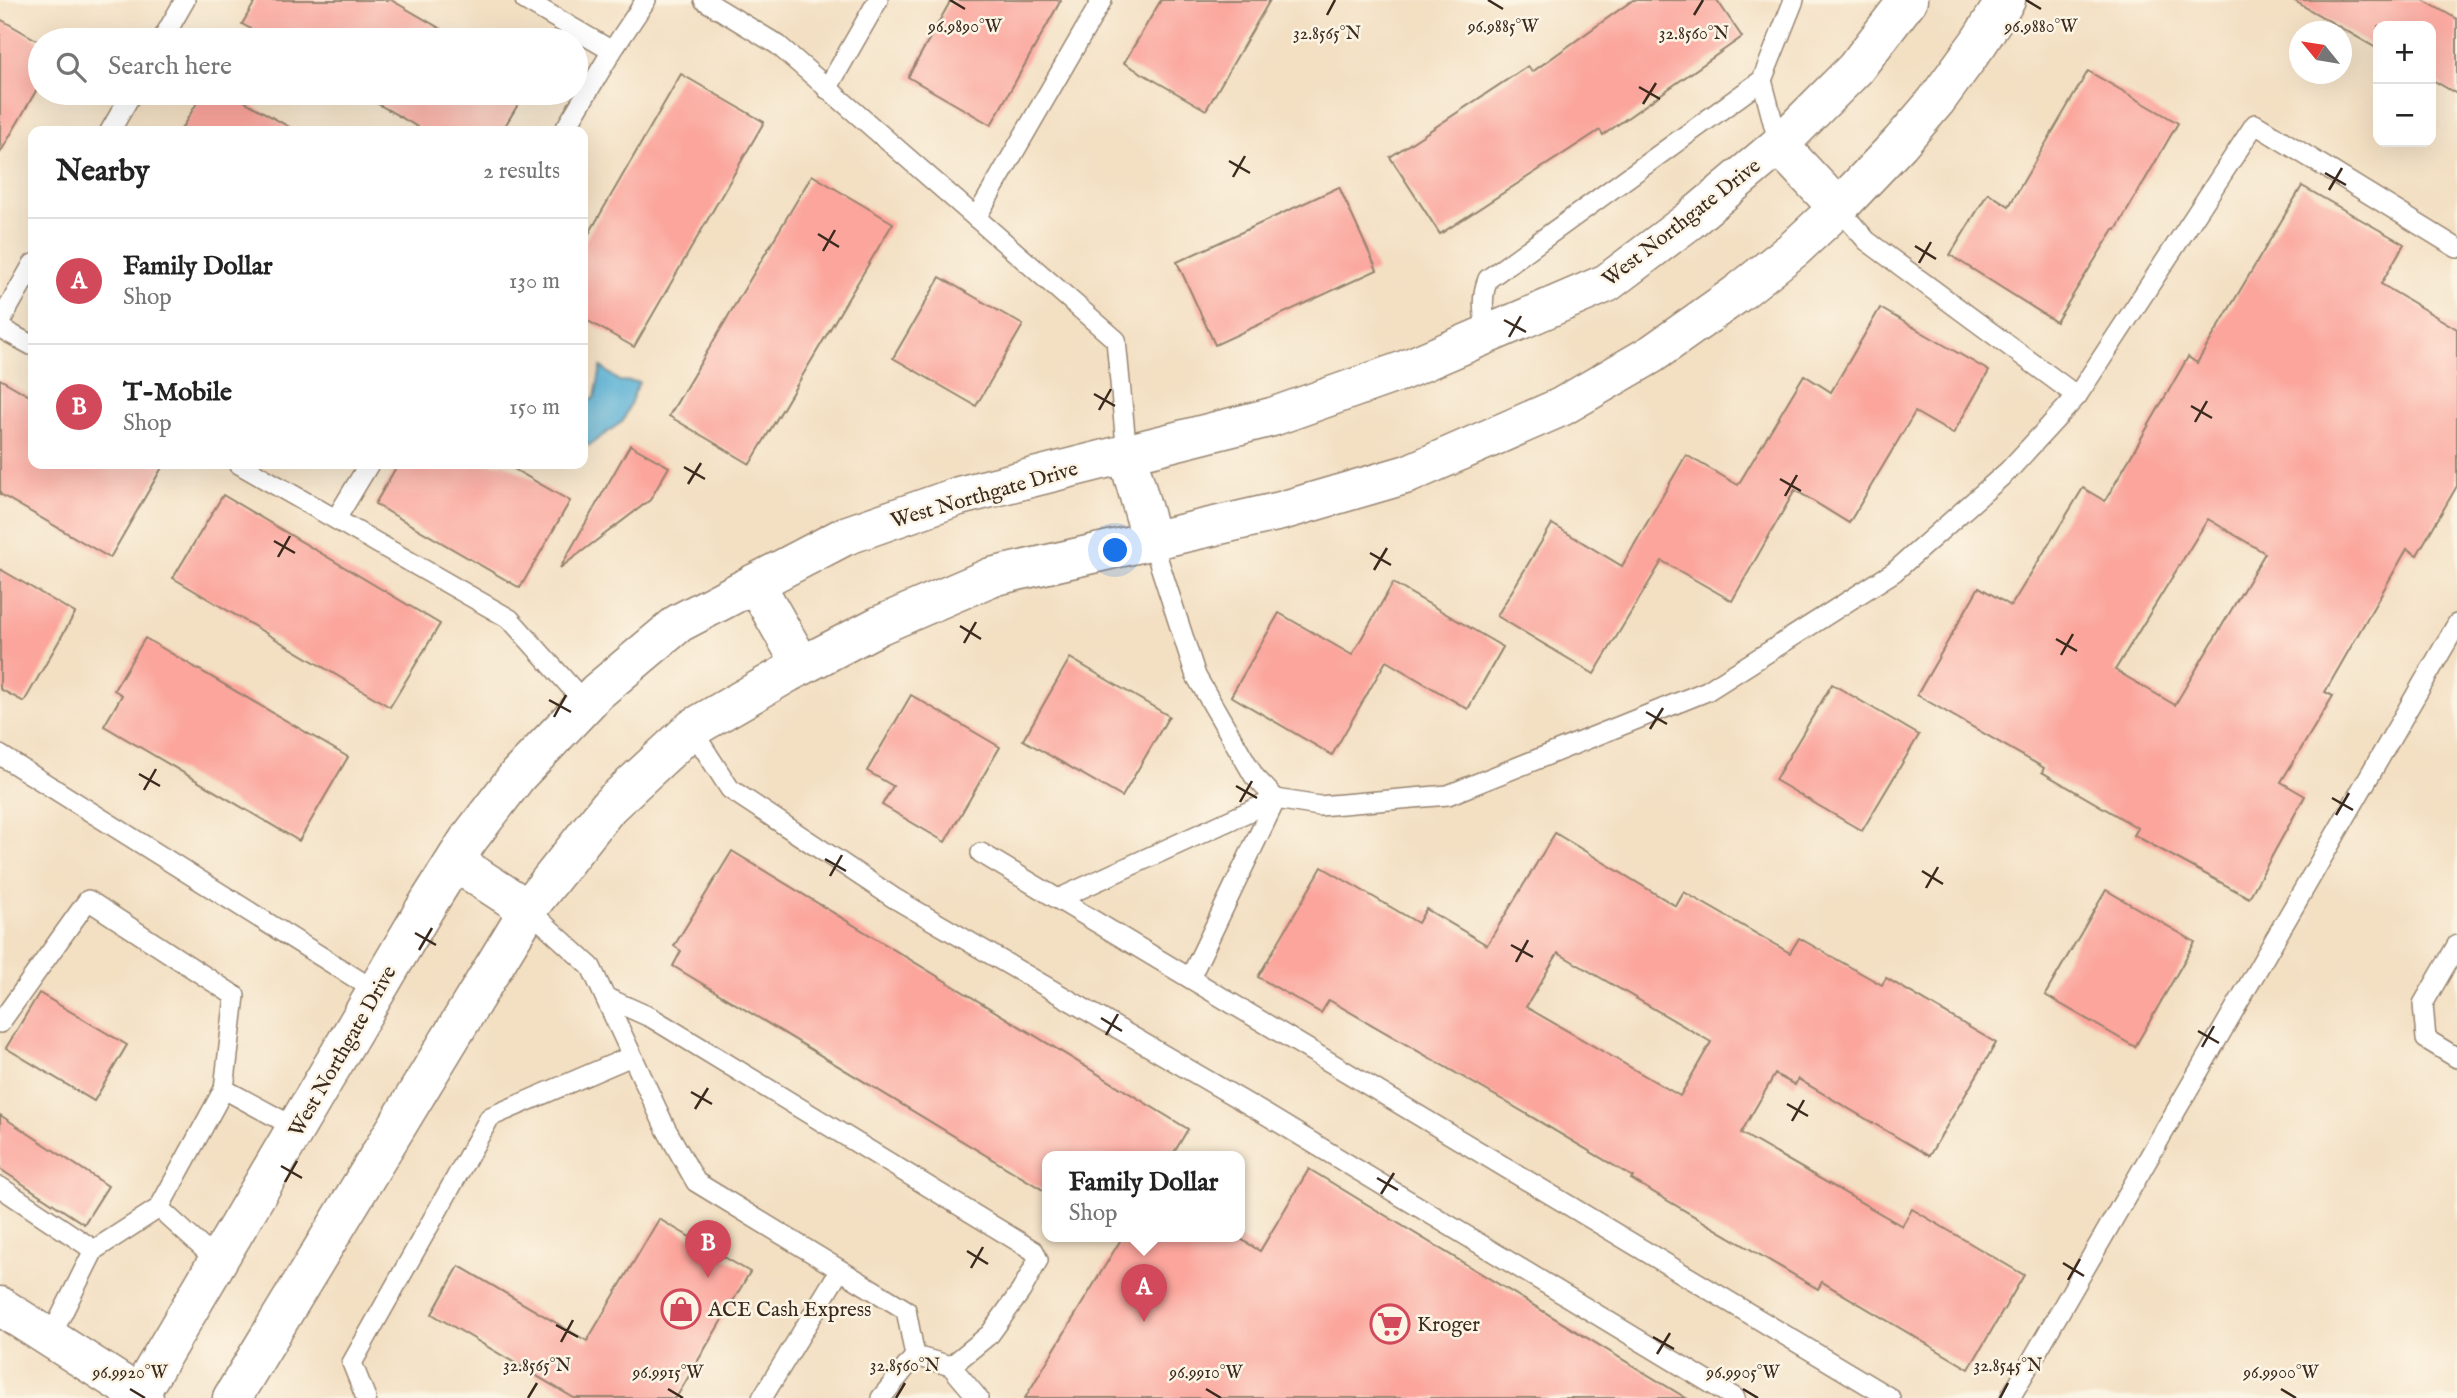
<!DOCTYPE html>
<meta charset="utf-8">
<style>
:root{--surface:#fff;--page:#f6f6f6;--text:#222;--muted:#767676;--line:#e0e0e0;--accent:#d1495b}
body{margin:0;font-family:"IM FELL English",serif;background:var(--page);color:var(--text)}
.controls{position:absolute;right:21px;top:21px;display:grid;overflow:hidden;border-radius:14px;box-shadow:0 7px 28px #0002}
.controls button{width:63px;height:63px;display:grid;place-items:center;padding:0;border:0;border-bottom:2px solid var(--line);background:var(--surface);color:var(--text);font:35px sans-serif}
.compass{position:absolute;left:2289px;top:21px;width:63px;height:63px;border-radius:50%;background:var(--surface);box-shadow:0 7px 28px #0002;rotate:300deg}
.you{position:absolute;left:1116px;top:551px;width:24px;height:24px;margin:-18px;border:5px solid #fff;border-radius:50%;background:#1a73e8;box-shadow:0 0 0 10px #1a73e833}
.badge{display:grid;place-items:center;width:46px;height:46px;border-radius:50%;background:var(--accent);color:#fff;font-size:23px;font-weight:700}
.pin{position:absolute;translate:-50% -58px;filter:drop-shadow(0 2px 4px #0008)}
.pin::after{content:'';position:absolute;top:37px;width:24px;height:21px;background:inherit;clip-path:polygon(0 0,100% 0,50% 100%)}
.popup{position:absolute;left:1042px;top:1151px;width:203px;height:91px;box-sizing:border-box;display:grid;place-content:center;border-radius:14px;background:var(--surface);filter:drop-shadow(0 2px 5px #0005);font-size:23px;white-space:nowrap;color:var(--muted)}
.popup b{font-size:26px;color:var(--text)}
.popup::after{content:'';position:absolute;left:50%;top:100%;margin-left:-14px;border:14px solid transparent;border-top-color:var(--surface)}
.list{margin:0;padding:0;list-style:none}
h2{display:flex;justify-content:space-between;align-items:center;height:91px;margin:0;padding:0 28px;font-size:30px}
h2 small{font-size:23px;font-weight:400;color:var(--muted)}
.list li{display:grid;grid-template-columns:46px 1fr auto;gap:21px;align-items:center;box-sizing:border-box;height:126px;padding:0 28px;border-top:2px solid var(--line)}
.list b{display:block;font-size:26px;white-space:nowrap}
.list p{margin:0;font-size:23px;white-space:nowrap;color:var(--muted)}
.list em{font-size:23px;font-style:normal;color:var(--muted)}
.icon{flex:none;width:38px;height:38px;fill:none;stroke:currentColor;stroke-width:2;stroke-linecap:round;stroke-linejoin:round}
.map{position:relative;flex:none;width:2457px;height:1398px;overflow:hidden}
.search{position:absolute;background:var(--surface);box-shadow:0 7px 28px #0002;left:28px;top:28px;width:560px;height:77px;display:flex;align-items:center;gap:18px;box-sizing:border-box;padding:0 24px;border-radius:38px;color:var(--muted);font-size:26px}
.panel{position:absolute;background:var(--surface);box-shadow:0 7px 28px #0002;left:28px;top:126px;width:560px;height:343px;border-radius:14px}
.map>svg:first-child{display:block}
.water{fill:#58b0d5;stroke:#4a6d7a;stroke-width:2}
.building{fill:#fba59c;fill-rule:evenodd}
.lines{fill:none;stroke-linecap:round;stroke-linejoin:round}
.lane-casing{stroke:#978470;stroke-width:22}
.secondary-casing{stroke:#978470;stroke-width:41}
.primary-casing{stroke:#978470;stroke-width:41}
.lane{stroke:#fff;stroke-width:19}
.secondary{stroke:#fff;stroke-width:38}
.primary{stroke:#fff;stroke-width:38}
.ticks{fill:none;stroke:#3b2a1e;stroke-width:2.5}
.labels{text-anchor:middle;stroke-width:5;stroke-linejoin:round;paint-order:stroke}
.street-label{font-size:21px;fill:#3b2a1e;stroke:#fcf5e5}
.poi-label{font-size:21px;fill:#3b2a1e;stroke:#fcf5e5;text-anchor:start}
.ticks-label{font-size:18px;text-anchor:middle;fill:#3b2a1e;stroke:#fcf5e5;stroke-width:5;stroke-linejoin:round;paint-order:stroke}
</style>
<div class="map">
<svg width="2457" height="1398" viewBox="0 0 2457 1398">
<rect width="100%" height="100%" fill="#fcf5e5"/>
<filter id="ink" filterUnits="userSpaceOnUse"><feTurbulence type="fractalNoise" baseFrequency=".0143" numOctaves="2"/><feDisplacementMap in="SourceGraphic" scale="14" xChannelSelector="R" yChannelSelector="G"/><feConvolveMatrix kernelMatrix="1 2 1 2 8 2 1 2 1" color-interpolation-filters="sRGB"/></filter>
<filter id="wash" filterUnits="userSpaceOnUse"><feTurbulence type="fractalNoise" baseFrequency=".00686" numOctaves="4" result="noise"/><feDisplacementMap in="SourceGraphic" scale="28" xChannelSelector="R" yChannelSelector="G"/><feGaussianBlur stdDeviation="1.57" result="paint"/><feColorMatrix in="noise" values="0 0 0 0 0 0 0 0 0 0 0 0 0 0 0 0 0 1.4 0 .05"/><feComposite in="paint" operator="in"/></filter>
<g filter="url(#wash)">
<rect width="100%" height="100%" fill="#f3dfc2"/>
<!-- water -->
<path class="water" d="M 601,367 L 619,381 L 639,382 L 623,421 L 588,446 L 583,441 L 583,407 L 595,397 Z"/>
<g id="blocks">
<!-- building -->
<g class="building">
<path d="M 256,0 L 391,0 L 460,40 L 270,40 L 242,24 Z"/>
<path d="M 951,0 L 1061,0 L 991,125 L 908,77 Z"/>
<path d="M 1161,0 L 1270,0 L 1206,110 L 1124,63 Z"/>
<path d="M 1633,0 L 1717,0 L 1742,37 L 1603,135 L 1600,130 L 1440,234 L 1390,157 L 1528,66 L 1532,72 Z"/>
<path d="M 2293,0 L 2423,0 L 2457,19 L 2457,94 L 2431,79 L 2431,26 L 2378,26 L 2378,49 Z"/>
<path d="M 0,19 L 40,42 L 40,84 L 0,153 Z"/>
<path d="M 2088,71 L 2178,123 L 2116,230 L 2114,229 L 2056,322 L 1950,255 L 1988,193 L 2009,206 Z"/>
<path d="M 681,74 L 764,122 L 634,347 L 583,318 L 583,244 Z"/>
<path d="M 203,93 L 230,93 L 296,131 L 180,131 Z"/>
<path d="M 359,93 L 525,93 L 502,131 L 425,131 Z"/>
<path d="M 812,175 L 893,223 L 750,464 L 669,416 Z"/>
<path d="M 2302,186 L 2404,244 L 2381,284 L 2457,329 L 2457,486 L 2417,555 L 2407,549 L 2325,692 L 2333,696 L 2281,782 L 2305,796 L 2249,898 L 2134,835 L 2138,828 L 2042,772 L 2044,768 L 1917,695 L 1979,587 L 2011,606 L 2083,488 L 2105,501 L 2188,357 L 2197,363 ZM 2208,519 L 2265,553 L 2175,705 L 2115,670 Z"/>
<path d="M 1339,187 L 1377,270 L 1215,345 L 1177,262 Z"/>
<path d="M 940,277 L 1023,325 L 976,406 L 893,358 Z"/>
<path d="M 1880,308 L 1989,371 L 1953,434 L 1915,412 L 1849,523 L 1795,490 L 1732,601 L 1662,561 L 1594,674 L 1497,616 L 1552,524 L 1622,566 L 1686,455 L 1738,485 L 1804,375 L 1831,392 Z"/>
<path d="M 0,379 L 33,398 L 33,464 L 164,464 L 110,558 L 0,494 Z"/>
<path d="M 630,445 L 669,467 L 650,500 L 560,568 Z"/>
<path d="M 398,464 L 505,464 L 570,501 L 520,588 L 375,504 Z"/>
<path d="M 223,495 L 440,624 L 390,707 L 173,578 Z"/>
<path d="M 0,569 L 75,613 L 24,702 L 0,689 Z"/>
<path d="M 1393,583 L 1503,647 L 1468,709 L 1386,661 L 1332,755 L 1231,696 L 1279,613 L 1352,655 Z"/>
<path d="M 145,638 L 348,757 L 299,841 L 104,726 L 122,695 L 114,690 Z"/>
<path d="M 1070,658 L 1169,716 L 1122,797 L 1023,740 Z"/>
<path d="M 1832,684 L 1919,735 L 1862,831 L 1775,780 Z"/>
<path d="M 911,695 L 1000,747 L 945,842 L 882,805 L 893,786 L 867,771 Z"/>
<path d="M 1555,833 L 1676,906 L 1684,892 L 1790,953 L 1799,938 L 1882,985 L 1886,978 L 1996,1043 L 1929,1156 L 1798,1079 L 1795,1085 L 1775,1074 L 1741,1133 L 1902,1226 L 1912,1209 L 2024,1275 L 1969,1369 L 1822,1282 L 1818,1289 L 1631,1179 L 1633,1177 L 1508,1103 L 1329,1000 L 1321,1013 L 1258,977 L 1322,867 L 1418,923 L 1426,909 L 1487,945 ZM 1558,953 L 1711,1042 L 1680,1096 L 1526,1007 Z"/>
<path d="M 732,851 L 1188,1129 L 1172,1156 L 1048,1156 L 1048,1193 L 673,966 L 681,951 L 674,946 Z"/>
<path d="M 2106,890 L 2195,942 L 2135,1047 L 2045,995 Z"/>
<path d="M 39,993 L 127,1045 L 94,1101 L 6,1048 Z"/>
<path d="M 0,1115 L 108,1186 L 84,1224 L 0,1169 Z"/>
<path d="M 1309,1169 L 1686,1398 L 1025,1398 L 1123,1236 L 1236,1236 L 1260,1251 Z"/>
<path d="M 659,1219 L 750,1272 L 676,1398 L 574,1398 L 432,1314 L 459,1266 L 587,1341 Z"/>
</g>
</g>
</g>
<g filter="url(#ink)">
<use href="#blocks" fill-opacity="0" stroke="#978470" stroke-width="2"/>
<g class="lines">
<!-- lane casing -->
<g class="lane-casing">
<g id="lane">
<path d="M 525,0 L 612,51 L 564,131"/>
<path d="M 704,0 L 778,45 L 1116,340 L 1127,455"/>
<path d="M 162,40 L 185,0"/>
<path d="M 612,51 L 646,0"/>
<path d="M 1762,80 L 1779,145"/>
<path d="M 827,89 L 878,0"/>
<path d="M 110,131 L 132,93"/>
<path d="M 1838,208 L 1867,241 L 2077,396"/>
<path d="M 976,218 L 1102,0"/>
<path d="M 0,322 L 33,264"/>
<path d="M 0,328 L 33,346"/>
<path d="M 1487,336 C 1484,316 1480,298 1488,279 L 1762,80 L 1794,0"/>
<path d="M 239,464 L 510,619 L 586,704"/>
<path d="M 336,519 L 369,464"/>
<path d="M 1152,541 L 1196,676 L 1254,776 L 1276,799"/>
<path d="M 692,730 L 730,789 L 894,898 L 1265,1114 L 1735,1398"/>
<path d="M 0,755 L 376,991"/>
<path d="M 981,853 L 1890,1398"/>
<path d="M 1058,899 L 1276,799 L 1319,806 L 1448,795 L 1707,691 L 1894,572 L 2009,470 L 2077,396 L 2255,124 L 2457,248"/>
<path d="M 529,910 L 591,967 L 666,1129 L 696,1182 L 906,1310 L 915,1356"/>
<path d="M 2457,945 L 2423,1004 L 2426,1039 L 2457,1058"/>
<path d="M 1190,978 L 1276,799"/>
<path d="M 605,997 L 652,1018 L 1034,1251 L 1038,1260 L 1021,1291 L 990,1334 L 951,1366"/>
<path d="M 0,1023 L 88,900 L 235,996 L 224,1089 L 296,1128"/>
<path d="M 0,1187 L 94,1250"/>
<path d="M 159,1208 L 224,1089"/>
<path d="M 50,1338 L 94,1250 L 159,1208 L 218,1262"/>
<path d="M 366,1398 L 352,1363 L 490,1117 L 632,1056"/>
<path d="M 762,1398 L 840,1270"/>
<path d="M 881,1398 L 915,1356 L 951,1366 L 978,1398"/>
<path d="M 2010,1398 L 2457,624"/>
</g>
</g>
<!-- secondary casing -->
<g class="secondary-casing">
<g id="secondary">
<path d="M 1779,145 L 1838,208"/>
<path d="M 1127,455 L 1152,541"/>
<path d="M 755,583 L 802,666"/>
<path d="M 455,862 L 529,910"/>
<path d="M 137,1398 L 424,910 L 468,840 L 518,775 L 597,692 L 679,623 L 845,536 L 959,496 L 1272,417 L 1402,371 L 1607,283 L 1689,221 L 1779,145 L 1855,69 L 1908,0"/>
<path d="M 232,1398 L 533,902 L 609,806 L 693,728 L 788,673 L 880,625 L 991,577 L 1281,511 L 1408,474 L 1561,407 L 1652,354 L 1737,294 L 1794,249 L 1838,208 L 1900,143 L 1936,101 L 1979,42 L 2006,0"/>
</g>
</g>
<!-- primary casing -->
<g class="primary-casing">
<path id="primary" d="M 0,1306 L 144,1398"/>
</g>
<!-- lane -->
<use href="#lane" class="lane"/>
<!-- secondary -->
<use href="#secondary" class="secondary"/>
<!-- primary -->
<use href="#primary" class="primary"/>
</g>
</g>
<!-- ticks -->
<path class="ticks" d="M 950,0 L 965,9M 1488,0 L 1503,9M 2026,0 L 2041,9M 1327,15 L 1335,0M 1694,15 L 1703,0M 1639,87 L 1660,99M 1643,104 L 1656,83M 1229,161 L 1250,173M 2325,173 L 2346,185M 1233,177 L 1245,156M 2329,190 L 2342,168M 818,234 L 839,247M 1915,246 L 1936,259M 823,251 L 835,230M 1919,263 L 1931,242M 1504,320 L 1526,332M 1509,337 L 1521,316M 1094,394 L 1115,406M 2191,406 L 2212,418M 1099,410 L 1111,389M 2195,422 L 2207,401M 684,467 L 705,479M 1780,479 L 1801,491M 688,484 L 701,463M 1785,496 L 1797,475M 274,541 L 295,553M 1370,553 L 1391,565M 278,557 L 290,536M 1374,570 L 1387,548M 960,626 L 981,639M 2056,639 L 2077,651M 964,643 L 976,622M 2061,655 L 2073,634M 549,700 L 571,712M 1646,712 L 1667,724M 554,717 L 566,695M 1650,729 L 1663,708M 139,774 L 160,786M 1236,786 L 1257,798M 144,790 L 156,769M 2332,798 L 2353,810M 1240,802 L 1252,781M 2336,815 L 2349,793M 825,859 L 846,871M 1922,871 L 1943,884M 830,876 L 842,855M 1926,888 L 1938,867M 415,933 L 436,945M 1511,945 L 1533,957M 419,950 L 432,928M 1516,962 L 1528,940M 1101,1018 L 1122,1031M 2198,1031 L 2219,1043M 1106,1035 L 1118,1014M 2202,1047 L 2214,1026M 691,1092 L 712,1104M 1787,1104 L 1808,1116M 695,1109 L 708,1088M 1792,1121 L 1804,1100M 281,1166 L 302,1178M 1377,1178 L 1398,1190M 285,1182 L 297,1161M 1381,1194 L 1394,1173M 967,1251 L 988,1264M 2063,1263 L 2084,1276M 971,1268 L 983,1247M 2068,1280 L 2080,1259M 556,1325 L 578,1337M 1653,1337 L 1674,1349M 561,1342 L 573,1320M 1657,1354 L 1670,1333M 130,1389 L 145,1398M 668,1389 L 683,1398M 1206,1389 L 1221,1398M 1743,1389 L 1758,1398M 2281,1389 L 2296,1398M 528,1398 L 537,1383M 896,1398 L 905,1383M 2000,1398 L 2008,1383"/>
<!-- icons -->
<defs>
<g id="shop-ring" transform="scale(2.0125)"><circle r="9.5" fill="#fcf5e5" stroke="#d1495b" stroke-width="1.5"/><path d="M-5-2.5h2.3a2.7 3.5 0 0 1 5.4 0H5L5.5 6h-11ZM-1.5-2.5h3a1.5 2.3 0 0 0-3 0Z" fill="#d1495b"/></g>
<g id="supermarket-ring" transform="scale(2.0125)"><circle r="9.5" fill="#fcf5e5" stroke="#d1495b" stroke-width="1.5"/><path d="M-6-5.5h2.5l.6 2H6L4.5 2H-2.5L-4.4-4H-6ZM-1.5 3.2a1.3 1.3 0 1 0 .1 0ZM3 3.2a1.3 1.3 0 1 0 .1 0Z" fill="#d1495b"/></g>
</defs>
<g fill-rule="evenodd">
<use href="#shop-ring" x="681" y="1309"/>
<use href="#supermarket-ring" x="1390" y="1324"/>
</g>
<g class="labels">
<!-- street labels -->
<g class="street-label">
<text transform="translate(1681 222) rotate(-38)" y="7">West Northgate Drive</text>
<text transform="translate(984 494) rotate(-16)" y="7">West Northgate Drive</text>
<text transform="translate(342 1051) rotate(-60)" y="7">West Northgate Drive</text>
</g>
<!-- poi labels -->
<g class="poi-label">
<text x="708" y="1316">ACE Cash Express</text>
<text x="1417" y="1331">Kroger</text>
</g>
</g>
<g class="ticks-label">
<text x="965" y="32">96.9890°W</text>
<text x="2041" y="32">96.9880°W</text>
<text x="1503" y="32">96.9885°W</text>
<text x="1327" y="39">32.8565°N</text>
<text x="1694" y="39">32.8560°N</text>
<text x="537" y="1371">32.8565°N</text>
<text x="905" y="1371">32.8560°N</text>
<text x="2008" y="1371">32.8545°N</text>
<text x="130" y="1378">96.9920°W</text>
<text x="668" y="1378">96.9915°W</text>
<text x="1206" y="1378">96.9910°W</text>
<text x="1743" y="1378">96.9905°W</text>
<text x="2281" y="1378">96.9900°W</text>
</g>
</svg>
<div class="controls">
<button>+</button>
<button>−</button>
</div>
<svg class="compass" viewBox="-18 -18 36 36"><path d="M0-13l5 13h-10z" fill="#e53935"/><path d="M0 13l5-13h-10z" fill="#767676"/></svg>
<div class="you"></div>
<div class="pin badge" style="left:1144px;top:1322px">A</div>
<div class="popup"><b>Family Dollar</b>Shop</div>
<div class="pin badge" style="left:708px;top:1278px">B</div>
<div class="search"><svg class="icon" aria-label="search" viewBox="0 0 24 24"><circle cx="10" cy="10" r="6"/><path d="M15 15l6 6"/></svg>Search here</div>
<section class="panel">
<h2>Nearby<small>2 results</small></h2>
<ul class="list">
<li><span class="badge">A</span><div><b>Family Dollar</b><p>Shop</p></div><em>130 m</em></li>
<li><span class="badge">B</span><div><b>T-Mobile</b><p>Shop</p></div><em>150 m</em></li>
</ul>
</section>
</div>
